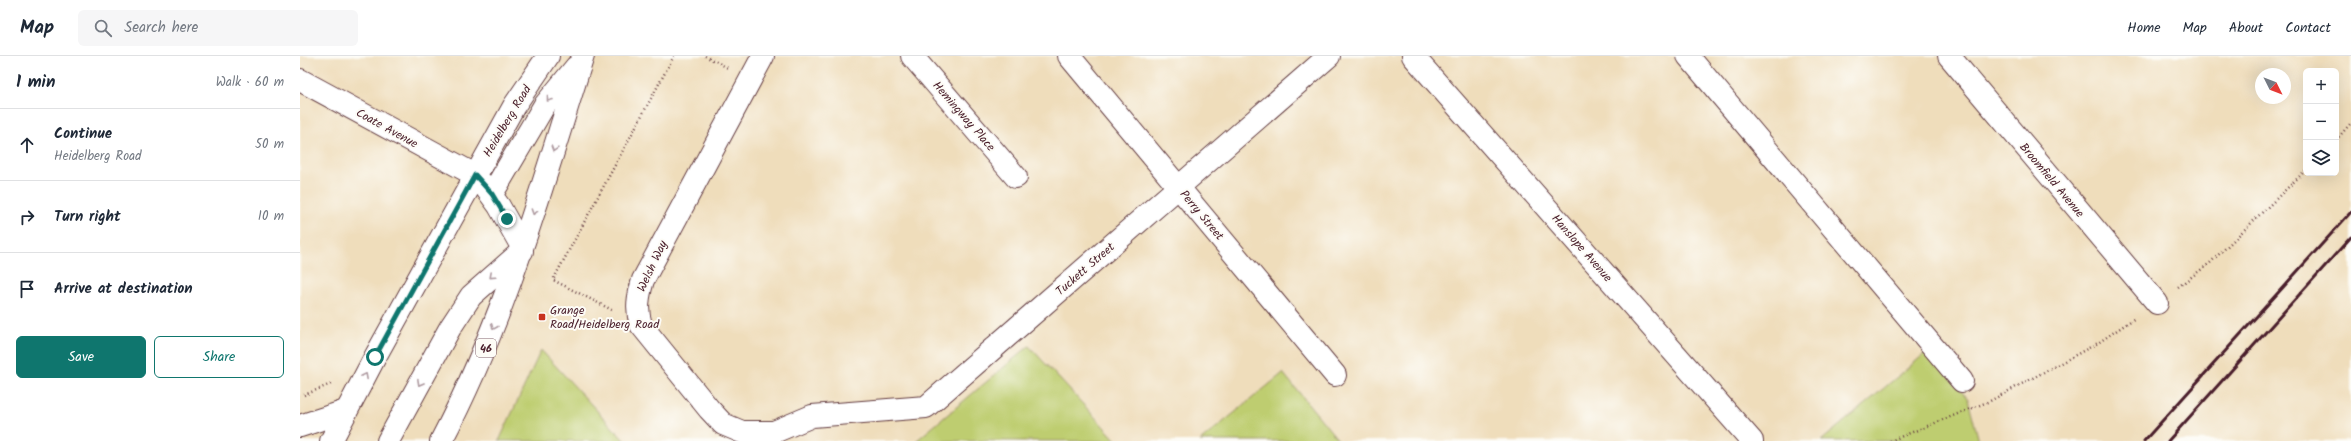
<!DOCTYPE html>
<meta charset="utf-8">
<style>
:root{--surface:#fff;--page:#f6f6f7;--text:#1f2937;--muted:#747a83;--line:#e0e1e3;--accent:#0f766e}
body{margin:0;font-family:Kalam,sans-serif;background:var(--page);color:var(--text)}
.controls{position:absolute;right:12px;top:12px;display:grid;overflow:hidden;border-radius:6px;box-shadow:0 4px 16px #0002}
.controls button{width:36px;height:36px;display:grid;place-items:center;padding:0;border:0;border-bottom:1px solid var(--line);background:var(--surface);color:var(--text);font:20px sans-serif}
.compass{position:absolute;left:1955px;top:12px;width:36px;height:36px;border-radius:50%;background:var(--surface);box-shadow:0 4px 16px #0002;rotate:132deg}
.stop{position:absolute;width:12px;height:12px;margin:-9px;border:3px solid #0f766e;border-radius:50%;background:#fff}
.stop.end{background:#0f766e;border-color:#fff;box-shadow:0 1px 4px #0008}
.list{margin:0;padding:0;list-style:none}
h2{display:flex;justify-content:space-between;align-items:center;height:52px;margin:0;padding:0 16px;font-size:17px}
h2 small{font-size:13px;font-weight:400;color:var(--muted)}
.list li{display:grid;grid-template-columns:26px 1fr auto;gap:12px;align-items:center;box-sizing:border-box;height:72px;padding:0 16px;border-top:1px solid var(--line)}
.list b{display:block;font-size:15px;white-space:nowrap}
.list p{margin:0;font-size:13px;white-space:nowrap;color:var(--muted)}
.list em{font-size:13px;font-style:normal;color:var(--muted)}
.actions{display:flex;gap:8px;padding:12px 16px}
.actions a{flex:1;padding:9px 0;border:1px solid var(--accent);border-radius:6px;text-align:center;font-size:14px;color:var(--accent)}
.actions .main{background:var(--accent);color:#fff}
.icon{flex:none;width:22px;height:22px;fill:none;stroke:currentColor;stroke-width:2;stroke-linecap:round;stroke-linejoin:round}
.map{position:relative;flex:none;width:2051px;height:385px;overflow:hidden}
header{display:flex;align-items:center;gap:24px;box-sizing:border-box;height:56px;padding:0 20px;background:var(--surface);border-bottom:1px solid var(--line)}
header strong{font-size:19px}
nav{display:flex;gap:22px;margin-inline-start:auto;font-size:14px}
.search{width:280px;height:36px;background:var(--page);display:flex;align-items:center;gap:10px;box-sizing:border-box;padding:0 14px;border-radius:6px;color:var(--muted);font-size:15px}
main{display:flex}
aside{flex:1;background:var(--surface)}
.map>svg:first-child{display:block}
.green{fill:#becd6f;stroke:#84764d}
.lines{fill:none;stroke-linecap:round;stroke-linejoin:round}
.minor-casing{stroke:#633c41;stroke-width:24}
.major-casing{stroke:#633c41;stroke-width:24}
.path{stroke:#633c41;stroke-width:2.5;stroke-dasharray:1 3;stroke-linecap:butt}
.minor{stroke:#fff;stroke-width:22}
.major{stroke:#fff;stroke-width:22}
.rail{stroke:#4a1f2b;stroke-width:3}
.oneway{stroke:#ae9aa0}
.route{stroke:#0f766e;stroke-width:5}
.poi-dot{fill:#c8321e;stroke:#fdfcf7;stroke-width:1.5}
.labels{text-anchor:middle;stroke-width:4;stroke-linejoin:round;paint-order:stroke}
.shield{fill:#fdfcf7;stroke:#806168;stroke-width:1}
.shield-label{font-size:11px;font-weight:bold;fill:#4a1f2b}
.street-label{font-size:12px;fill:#4a1f2b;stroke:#fdfcf7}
.poi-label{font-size:12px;fill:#4a1f2b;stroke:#fdfcf7;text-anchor:start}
</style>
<header>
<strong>Map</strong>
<div class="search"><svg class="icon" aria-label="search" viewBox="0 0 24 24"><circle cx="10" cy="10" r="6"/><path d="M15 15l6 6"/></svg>Search here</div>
<nav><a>Home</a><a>Map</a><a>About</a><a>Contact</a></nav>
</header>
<main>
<aside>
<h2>1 min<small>Walk · 60 m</small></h2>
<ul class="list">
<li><svg class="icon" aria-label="ahead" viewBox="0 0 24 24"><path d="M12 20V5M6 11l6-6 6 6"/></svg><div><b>Continue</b><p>Heidelberg Road</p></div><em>50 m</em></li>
<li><svg class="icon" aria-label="right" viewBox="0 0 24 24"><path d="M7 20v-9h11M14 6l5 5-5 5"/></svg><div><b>Turn right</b></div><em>10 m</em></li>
<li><svg class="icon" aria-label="arrive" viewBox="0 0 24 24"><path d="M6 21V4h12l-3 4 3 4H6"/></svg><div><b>Arrive at destination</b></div></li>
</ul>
<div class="actions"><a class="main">Save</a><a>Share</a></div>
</aside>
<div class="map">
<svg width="2051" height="385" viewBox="0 0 2051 385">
<rect width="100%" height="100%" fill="#fdfcf7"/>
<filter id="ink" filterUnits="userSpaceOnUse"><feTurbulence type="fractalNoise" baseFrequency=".025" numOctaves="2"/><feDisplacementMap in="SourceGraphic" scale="8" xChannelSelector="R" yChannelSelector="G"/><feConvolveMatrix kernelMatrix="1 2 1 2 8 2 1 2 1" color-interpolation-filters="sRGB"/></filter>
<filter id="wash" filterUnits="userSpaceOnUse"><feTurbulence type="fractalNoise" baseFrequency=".012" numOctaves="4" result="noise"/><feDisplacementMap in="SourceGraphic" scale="16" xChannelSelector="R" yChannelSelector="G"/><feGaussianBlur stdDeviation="0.9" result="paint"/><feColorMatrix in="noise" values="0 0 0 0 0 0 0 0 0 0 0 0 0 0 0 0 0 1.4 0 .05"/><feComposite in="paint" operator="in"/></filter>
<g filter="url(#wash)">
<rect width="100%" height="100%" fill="#efddbb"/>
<!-- green -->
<g class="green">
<path d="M 729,290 L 817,385 L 616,385 Z"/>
<path d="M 241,294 L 325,385 L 199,385 Z"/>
<path d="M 1628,295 L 1668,343 L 1679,385 L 1521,385 Z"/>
<path d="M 983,317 L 1039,385 L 900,385 Z"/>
</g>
</g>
<g filter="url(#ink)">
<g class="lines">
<!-- minor casing -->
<g class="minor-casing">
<g id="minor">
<path d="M 463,0 L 343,224 C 338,241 336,253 341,269 L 409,353 L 423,368 L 442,376 L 474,376 L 512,360 L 626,351 L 1029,0"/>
<path d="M 612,0 L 716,121"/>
<path d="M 769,0 L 1035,319"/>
<path d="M 1113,0 L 1452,385"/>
<path d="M 1388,0 L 1662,325"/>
<path d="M 1649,0 L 1857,247"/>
<path d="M 0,24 L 175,119"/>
</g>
</g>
<!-- major casing -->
<g class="major-casing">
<g id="major">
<path d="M 183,128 L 199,150 L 222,191"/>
<path d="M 192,138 L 244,50 L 276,11"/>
<path d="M 0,370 L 46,355"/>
<path d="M 31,385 L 75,301 L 214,50 L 248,0"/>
<path d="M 88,385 L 150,272 L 171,240 L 222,195"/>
<path d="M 141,385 C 206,261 241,133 283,0"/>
</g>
</g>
<!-- path -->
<g class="path">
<path d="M 405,0 L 428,12"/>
<path d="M 2036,84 L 2051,67"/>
<path d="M 1878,231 L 1910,207 L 2006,114"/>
<path d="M 312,254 L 253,224 L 374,0"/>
<path d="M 4,339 L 31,328"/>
<path d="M 1590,385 L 1690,345 L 1798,287 L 1835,262"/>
</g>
<!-- minor -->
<use href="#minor" class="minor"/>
<!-- major -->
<use href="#major" class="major"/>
<!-- rail -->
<g class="rail">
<path d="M 1844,385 L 2051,156"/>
<path d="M 1868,385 L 2051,181"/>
</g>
</g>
<!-- one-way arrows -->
<defs><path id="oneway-chevron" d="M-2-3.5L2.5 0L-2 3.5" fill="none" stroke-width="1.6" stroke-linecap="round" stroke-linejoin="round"/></defs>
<g class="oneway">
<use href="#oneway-chevron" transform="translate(249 43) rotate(128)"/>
<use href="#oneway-chevron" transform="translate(254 93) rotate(107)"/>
<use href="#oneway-chevron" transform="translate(234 156) rotate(108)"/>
<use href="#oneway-chevron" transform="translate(192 220) rotate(138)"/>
<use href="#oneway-chevron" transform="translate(194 271) rotate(112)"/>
<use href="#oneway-chevron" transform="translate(65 320) rotate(-62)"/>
<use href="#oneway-chevron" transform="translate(120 327) rotate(119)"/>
</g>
</g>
<g class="lines" filter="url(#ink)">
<!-- route -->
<path class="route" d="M 75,301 L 175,119 L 192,138 L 207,163"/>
</g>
<!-- markers -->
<rect class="poi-dot" x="238" y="257" width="8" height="8" rx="2"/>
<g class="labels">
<!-- shield labels -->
<rect class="shield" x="176" y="283" width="20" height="18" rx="3"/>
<g class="shield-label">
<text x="186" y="296">46</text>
</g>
<!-- street labels -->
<g class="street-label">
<text transform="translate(664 60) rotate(49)" y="4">Hemingway Place</text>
<text transform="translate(207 65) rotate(-59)" y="4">Heidelberg Road</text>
<text transform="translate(87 72) rotate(29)" y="4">Coate Avenue</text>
<text transform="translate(1752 124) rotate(50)" y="4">Broomfield Avenue</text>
<text transform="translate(902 159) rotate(50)" y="4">Perry Street</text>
<text transform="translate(1282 192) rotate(49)" y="4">Hanslope Avenue</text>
<text transform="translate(352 210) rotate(-65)" y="4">Welsh Way</text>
<text transform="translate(785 213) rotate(-41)" y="4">Tuckett Street</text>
</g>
<!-- poi labels -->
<g class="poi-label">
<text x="250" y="258">Grange<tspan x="250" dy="14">Road/Heidelberg Road</tspan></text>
</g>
</g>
</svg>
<div class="controls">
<button>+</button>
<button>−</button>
<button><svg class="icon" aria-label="layers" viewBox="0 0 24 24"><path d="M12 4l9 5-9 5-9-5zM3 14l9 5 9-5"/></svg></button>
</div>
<svg class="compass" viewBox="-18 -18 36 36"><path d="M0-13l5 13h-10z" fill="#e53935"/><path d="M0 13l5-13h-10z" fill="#747a83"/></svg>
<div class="stop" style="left:75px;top:301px"></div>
<div class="stop end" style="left:207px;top:163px"></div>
</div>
</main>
